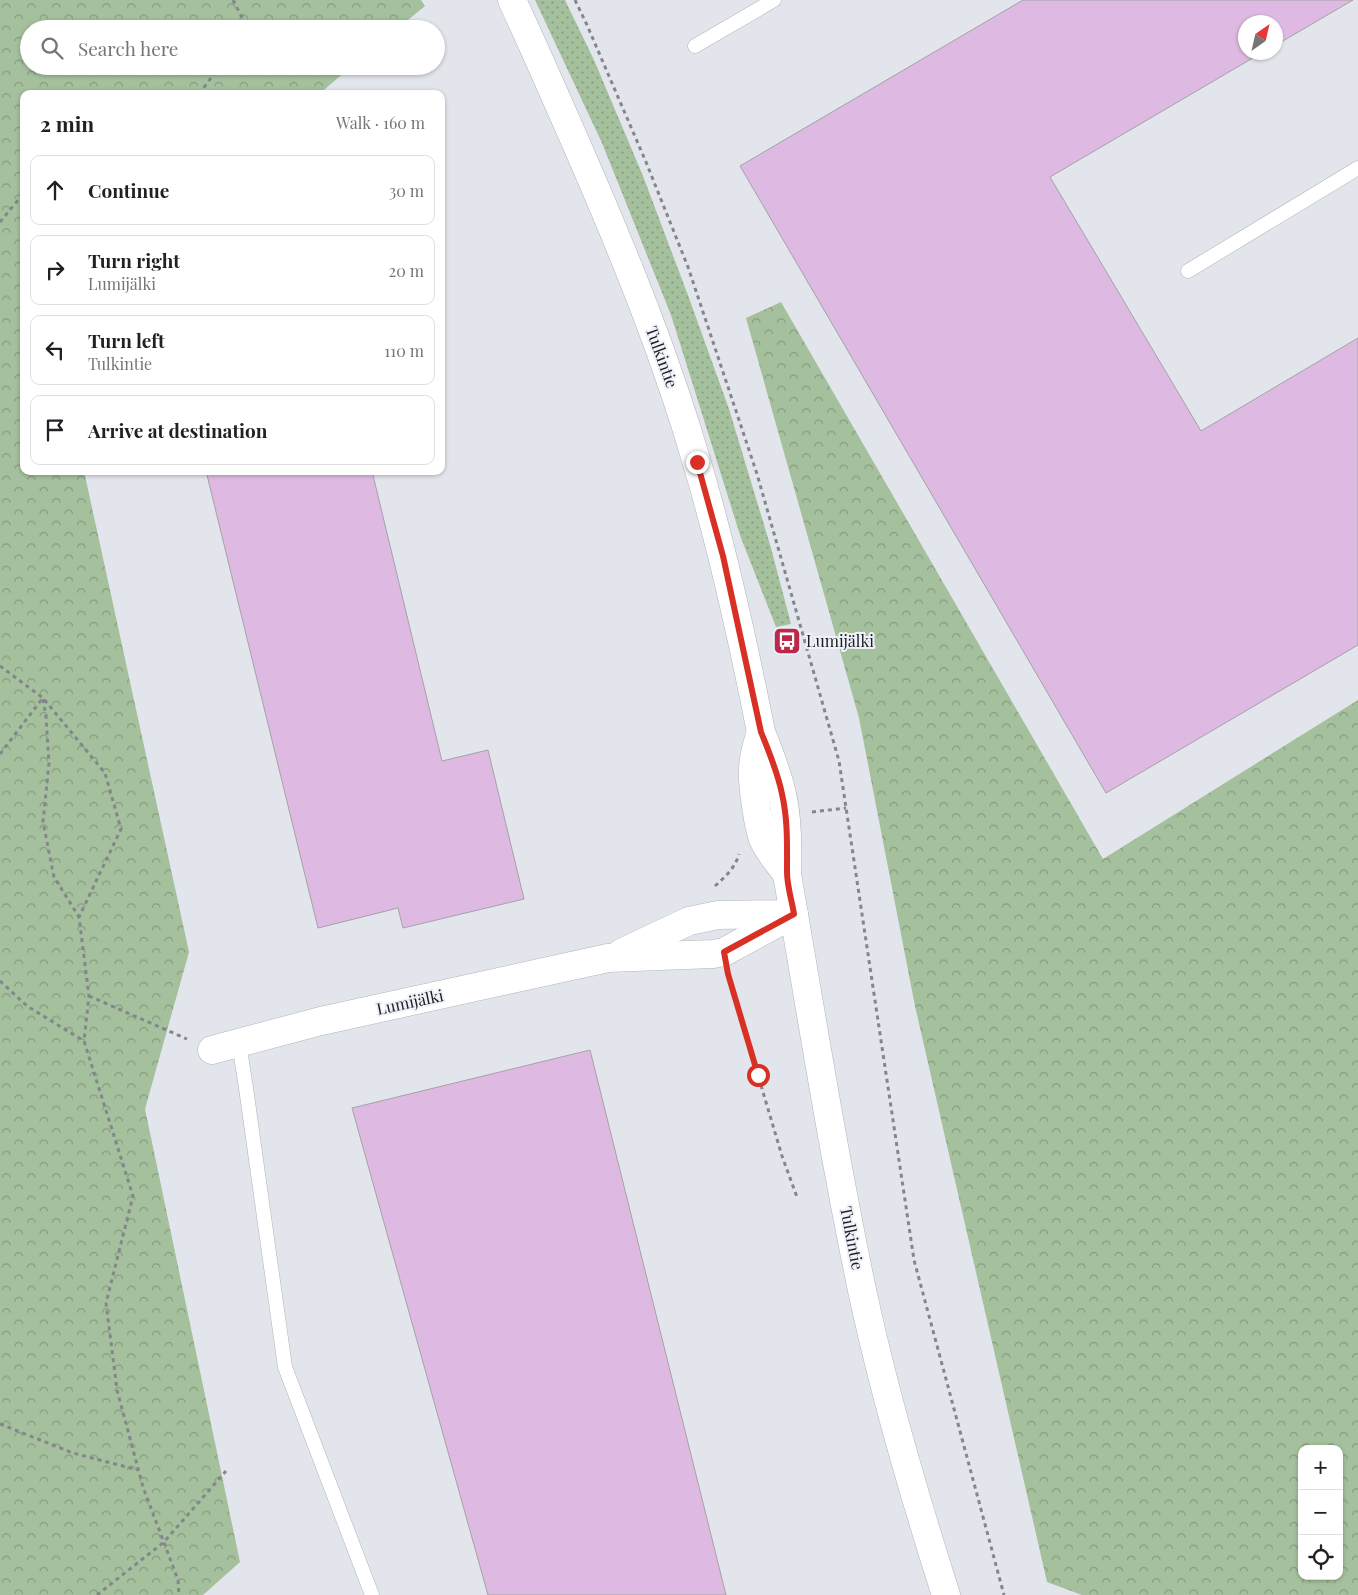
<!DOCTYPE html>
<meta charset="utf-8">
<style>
:root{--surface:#fff;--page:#f2f2f2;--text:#202124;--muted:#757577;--line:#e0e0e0}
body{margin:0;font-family:"Playfair Display",serif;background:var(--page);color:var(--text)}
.controls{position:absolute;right:15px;bottom:15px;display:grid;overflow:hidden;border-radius:10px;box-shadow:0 1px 4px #0004}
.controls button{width:45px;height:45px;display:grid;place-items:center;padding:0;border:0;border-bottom:1px solid var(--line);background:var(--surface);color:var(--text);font:25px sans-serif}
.compass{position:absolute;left:1238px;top:15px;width:45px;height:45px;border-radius:50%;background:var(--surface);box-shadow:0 1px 4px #0004;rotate:34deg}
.stop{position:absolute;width:15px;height:15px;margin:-11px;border:4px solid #d93025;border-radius:50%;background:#fff}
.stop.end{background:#d93025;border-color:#fff;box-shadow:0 1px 5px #0008}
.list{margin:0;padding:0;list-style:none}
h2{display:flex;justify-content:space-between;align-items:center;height:65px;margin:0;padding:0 20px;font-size:21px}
h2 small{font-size:16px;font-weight:400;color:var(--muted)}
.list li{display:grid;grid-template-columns:32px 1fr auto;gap:15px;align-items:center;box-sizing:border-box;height:70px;margin:0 10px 10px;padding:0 10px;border:1px solid var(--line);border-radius:10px}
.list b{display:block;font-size:19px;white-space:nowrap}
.list p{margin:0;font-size:16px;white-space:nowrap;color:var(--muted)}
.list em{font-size:16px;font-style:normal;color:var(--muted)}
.icon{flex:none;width:28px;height:28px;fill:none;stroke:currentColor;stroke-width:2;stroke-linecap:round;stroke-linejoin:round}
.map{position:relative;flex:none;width:1358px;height:1595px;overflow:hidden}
.search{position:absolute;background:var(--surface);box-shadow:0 1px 4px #0004;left:20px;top:20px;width:425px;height:55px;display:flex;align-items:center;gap:12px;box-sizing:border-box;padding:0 18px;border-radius:28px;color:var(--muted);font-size:19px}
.panel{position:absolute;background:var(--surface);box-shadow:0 1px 4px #0004;left:20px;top:90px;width:425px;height:385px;border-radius:10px}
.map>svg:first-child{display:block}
.grass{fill:url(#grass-dots)}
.forest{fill:url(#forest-crowns);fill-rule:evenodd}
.building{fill:#debae2;stroke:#a6a1a6}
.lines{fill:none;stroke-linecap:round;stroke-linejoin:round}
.lane-casing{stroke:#b1b4ba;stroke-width:15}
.street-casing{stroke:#b1b4ba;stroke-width:29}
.secondary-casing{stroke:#b1b4ba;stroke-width:29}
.path{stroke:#84868c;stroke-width:3;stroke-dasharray:4 4;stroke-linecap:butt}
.lane{stroke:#fff;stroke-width:14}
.street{stroke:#fff;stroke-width:28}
.secondary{stroke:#fff;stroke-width:28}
.route{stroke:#d93025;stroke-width:6}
.labels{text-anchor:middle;stroke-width:4;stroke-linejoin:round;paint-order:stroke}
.street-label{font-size:16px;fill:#1d1e21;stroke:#eff3f9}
.poi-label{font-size:16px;fill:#1d1e21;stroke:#eff3f9;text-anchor:start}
</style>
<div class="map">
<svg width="1358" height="1595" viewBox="0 0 1358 1595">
<defs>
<pattern id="grass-dots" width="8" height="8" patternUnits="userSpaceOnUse" patternTransform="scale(1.25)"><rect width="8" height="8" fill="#a5c09c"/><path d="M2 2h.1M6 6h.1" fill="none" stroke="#869b7f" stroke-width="1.8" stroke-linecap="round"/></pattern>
<pattern id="forest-crowns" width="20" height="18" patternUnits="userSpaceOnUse" patternTransform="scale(1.25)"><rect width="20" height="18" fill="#a5c09c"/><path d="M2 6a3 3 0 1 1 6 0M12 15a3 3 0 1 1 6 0" fill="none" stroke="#869b7f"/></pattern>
</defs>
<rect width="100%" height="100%" fill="#e2e5ec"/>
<!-- grass -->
<path class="grass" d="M 535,0 L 565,0 L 594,60 L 643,176 L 689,298 L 729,409 L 771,548 L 791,624 L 776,627 L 741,538 L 671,315 L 602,143 Z"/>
<!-- forest -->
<g class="forest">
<path d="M 0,0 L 421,0 L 425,6 L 397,29 L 29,29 L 29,66 L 352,66 L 319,94 L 24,94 L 24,471 L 84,471 L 189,952 L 145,1109 L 240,1562 L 203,1595 L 0,1595 Z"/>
<path d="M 781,302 L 1103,859 L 1358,700 L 1358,1595 L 1082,1595 L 1047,1582 L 915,1006 L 859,718 L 746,318 ZM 1302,1449 L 1339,1449 L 1339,1576 L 1302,1576 Z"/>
</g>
<!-- building -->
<g class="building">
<path d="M 1023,0 L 1353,0 L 1276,45 L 1276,22 L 1246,22 L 1246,52 L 1263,52 L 1050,177 L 1201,431 L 1358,338 L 1358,645 L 1106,793 L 740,166 Z"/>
<path d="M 206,471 L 372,471 L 442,761 L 488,750 L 524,899 L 403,928 L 398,908 L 318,928 Z"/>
<path d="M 590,1050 L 726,1595 L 488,1595 L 352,1108 Z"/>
</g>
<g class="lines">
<!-- lane casing -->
<g class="lane-casing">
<g id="lane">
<path d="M 695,46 L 774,0"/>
<path d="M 1188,271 L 1358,168"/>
<path d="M 239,1043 L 246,1088 L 285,1367 L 372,1595"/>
</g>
</g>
<!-- street casing -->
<g class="street-casing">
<g id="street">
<path d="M 621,953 L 689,921 L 718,915 L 790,914"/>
<path d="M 212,1050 L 321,1021 L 608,958 L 713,954 L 724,952 L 794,914"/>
</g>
</g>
<!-- secondary casing -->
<g class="secondary-casing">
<g id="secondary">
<path d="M 512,0 C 537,54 561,109 585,164 C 627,261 667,360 697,463 C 723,551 743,641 761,732 C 769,752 777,772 782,794 C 788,820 788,847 787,874 C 811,1013 833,1152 862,1290 C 884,1393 914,1495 946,1595"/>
<path d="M 761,732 C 757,744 753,757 753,770 C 752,784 758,826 763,839 C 769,852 778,863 787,874"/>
</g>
</g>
<!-- path -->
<g class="path">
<path d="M 233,0 L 248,29"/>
<path d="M 575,0 L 587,25 L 646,162 L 688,267 L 757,474 L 839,761 L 914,1260 L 1004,1595"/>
<path d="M 199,94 L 220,66"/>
<path d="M 0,222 L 19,199 L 24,196"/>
<path d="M 0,666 L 43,698 L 105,773 L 121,829 L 79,917 L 89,996 L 84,1041 L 133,1196 L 106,1303 L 117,1390 L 143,1487 L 178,1580 L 179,1595"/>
<path d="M 43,699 L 46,717 L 49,763 L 43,822 L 54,877 L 79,917"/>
<path d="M 0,754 L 42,699"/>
<path d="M 812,812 L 846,808"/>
<path d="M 715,886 C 726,876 735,868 739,854"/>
<path d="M 729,978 L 782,1156 L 797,1197"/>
<path d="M 0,981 L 27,1006 L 84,1041"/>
<path d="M 89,996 L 187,1039"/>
<path d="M 0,1424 L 73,1453 L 138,1470"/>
<path d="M 97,1595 L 164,1542 L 226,1471"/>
</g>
<!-- lane -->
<use href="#lane" class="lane"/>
<!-- street -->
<use href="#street" class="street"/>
<!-- secondary -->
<use href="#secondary" class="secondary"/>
</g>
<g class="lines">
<!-- route -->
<path class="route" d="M 697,462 L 723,556 L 761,732 C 769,752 778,773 782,794 C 788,820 787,846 787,872 C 787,886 792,901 794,914 L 724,952 L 728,974 L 758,1075"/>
</g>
<!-- icons -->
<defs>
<g id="bus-square" transform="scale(1.4375)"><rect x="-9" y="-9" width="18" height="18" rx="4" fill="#ba294b" stroke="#eff3f9"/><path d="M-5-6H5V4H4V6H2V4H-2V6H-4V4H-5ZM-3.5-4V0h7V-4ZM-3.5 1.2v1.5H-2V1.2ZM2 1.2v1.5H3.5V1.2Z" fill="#fff"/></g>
</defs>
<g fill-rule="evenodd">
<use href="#bus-square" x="787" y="641"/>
</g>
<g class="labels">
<!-- street labels -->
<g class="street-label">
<text transform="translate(662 357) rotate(70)" y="6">Tulkintie</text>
<text transform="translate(410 1002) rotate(-12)" y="6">Lumijälki</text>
<text transform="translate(852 1238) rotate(79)" y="6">Tulkintie</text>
</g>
<!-- poi labels -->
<g class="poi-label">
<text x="806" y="647">Lumijälki</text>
</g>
</g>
</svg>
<div class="controls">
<button>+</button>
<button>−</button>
<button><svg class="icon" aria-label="locate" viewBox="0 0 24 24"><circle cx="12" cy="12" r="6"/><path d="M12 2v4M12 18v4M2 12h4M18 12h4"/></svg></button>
</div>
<svg class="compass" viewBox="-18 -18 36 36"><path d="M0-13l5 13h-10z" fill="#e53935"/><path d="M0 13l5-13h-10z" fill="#757577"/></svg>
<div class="stop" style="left:758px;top:1075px"></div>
<div class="stop end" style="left:697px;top:462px"></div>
<div class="search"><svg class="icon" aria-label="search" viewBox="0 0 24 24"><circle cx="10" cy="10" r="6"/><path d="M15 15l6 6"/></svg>Search here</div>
<section class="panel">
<h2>2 min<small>Walk · 160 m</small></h2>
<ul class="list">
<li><svg class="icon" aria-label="ahead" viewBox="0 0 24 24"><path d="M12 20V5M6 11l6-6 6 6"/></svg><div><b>Continue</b></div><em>30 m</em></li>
<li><svg class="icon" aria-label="right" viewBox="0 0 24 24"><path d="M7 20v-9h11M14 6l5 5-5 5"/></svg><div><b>Turn right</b><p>Lumijälki</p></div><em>20 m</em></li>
<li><svg class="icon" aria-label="left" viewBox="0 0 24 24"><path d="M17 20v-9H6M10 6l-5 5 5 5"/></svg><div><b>Turn left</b><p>Tulkintie</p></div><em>110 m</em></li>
<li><svg class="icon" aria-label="arrive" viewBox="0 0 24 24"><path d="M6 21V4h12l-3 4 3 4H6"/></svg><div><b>Arrive at destination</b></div></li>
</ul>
</section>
</div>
